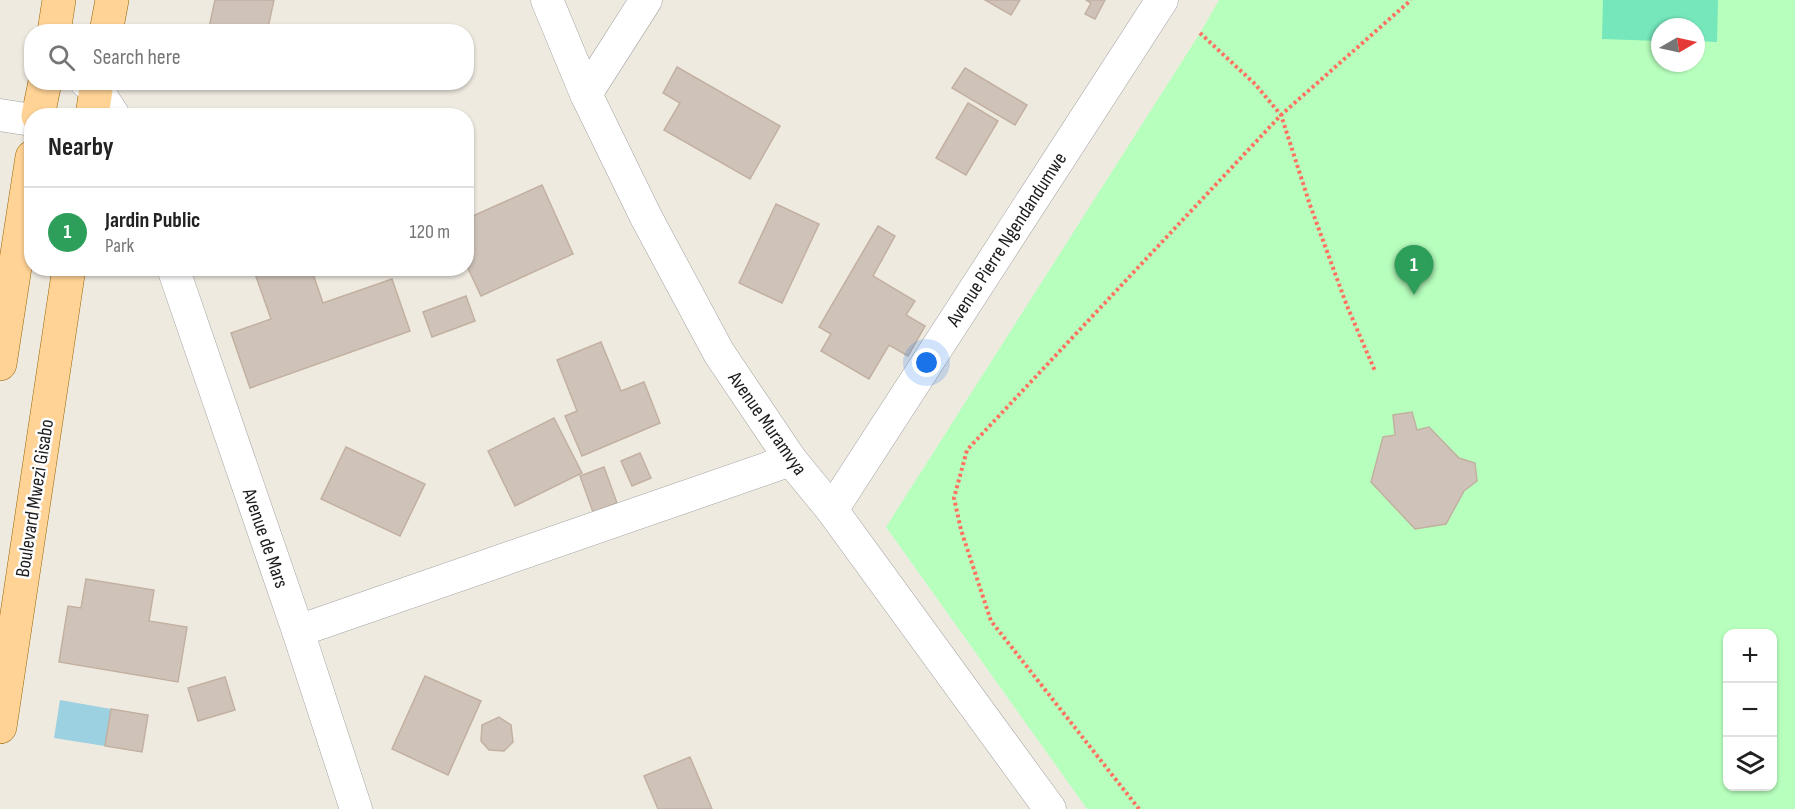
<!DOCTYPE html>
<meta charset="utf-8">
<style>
:root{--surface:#fff;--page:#f2f2f2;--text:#222;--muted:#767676;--line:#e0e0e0;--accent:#2563eb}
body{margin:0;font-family:"Sofia Sans Condensed",sans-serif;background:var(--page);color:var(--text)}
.controls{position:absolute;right:18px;bottom:18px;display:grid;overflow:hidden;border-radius:12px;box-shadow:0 2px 4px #0004}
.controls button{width:54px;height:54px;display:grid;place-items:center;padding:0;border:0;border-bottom:2px solid var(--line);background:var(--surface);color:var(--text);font:30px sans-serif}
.compass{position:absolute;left:1651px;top:18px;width:54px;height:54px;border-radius:50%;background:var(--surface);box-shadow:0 2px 4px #0004;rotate:81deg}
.you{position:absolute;left:927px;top:363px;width:21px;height:21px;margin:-15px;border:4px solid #fff;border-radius:50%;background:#1a73e8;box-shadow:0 0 0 9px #1a73e833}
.badge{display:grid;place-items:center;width:39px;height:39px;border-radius:50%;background:var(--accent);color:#fff;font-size:20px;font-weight:700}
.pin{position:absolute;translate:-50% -50px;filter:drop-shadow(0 2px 3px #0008)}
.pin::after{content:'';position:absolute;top:32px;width:21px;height:18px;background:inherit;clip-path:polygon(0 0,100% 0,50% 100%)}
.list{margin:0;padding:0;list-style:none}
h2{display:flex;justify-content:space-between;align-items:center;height:78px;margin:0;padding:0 24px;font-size:26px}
h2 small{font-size:20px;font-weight:400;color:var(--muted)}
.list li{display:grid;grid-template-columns:39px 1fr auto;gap:18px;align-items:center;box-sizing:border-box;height:90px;padding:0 24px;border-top:2px solid var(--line)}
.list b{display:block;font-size:22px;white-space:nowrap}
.list p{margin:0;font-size:20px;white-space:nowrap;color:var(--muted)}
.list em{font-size:20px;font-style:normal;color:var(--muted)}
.icon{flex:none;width:33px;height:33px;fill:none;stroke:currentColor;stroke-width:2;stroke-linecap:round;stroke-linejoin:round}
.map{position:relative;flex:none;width:1795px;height:809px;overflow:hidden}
.search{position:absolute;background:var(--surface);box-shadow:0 2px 4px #0004;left:24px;top:24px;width:450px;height:66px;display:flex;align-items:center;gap:15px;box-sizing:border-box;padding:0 21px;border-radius:24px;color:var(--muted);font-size:22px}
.panel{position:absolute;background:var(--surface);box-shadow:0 2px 4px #0004;left:24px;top:108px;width:450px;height:168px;border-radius:24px}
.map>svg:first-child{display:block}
.park{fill:#b7ffbd;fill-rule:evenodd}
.pitch{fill:#75e7bb}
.water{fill:#9bd1e1}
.building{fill:#cfc3b9;stroke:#c2b0a1;stroke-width:1.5}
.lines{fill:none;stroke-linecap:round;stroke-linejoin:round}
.minor-casing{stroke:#a3a3a3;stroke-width:33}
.primary-casing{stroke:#946400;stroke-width:34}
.path{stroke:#ff7261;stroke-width:4;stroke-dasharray:3 3;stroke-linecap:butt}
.minor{stroke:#fff;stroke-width:32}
.primary{stroke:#ffd295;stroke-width:33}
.labels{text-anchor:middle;stroke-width:5;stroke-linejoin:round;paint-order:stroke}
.street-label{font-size:20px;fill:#1c1c1c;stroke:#fff}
</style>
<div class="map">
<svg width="1795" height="809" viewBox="0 0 1795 809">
<rect width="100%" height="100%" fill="#efeae0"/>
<!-- park -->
<path class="park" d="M 1219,0 L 1795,0 L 1795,809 L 1087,809 L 886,527 L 1200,33 ZM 1660,27 L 1696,27 L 1696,63 L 1660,63 ZM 1728,634 L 1772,634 L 1772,786 L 1728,786 Z"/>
<!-- pitch -->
<path class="pitch" d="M 1603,0 L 1718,0 L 1717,42 L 1696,41 L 1696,27 L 1660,27 L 1660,41 L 1602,39 Z"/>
<!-- water -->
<path class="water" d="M 60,700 L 111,709 L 105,746 L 54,738 Z"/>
<!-- building -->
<g class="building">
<path d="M 215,0 L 274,0 L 267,32 L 208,32 Z"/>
<path d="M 985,0 L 1020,0 L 1011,15 Z"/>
<path d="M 1086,0 L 1105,0 L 1095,19 L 1085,14 L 1091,3 Z"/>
<path d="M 677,67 L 780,126 L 750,179 L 664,130 L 680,103 L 663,93 Z"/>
<path d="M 965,68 L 1027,105 L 1015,125 L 952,88 Z"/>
<path d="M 968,103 L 998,121 L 966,175 L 936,158 Z"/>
<path d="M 542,185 L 573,254 L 481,296 L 466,264 L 466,219 Z"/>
<path d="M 776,204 L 819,224 L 782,303 L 739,283 Z"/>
<path d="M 878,226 L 895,236 L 873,276 L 915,301 L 906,315 L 925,326 L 908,356 L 889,345 L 869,379 L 821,351 L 831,334 L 819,327 Z"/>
<path d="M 253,268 L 311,268 L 323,303 L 392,279 L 410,331 L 250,388 L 231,333 L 271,319 Z"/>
<path d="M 466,296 L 475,321 L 432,337 L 423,312 Z"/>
<path d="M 601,342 L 621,391 L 644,382 L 660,423 L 582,456 L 565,416 L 577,411 L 557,360 Z"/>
<path d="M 1412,412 L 1417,430 L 1429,427 L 1459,458 L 1475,463 L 1477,481 L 1464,491 L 1446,524 L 1415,529 L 1371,482 L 1383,437 L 1395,435 L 1393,415 Z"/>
<path d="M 554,418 L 582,473 L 515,506 L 488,451 Z"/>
<path d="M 346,447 L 425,484 L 400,536 L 321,499 Z"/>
<path d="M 640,453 L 651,478 L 632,486 L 621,461 Z"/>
<path d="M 604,467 L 617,503 L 593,512 L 580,476 Z"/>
<path d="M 86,579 L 154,590 L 149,621 L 187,627 L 178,682 L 59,662 L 68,606 L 81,608 Z"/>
<path d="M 425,676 L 481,701 L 448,775 L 392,749 Z"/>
<path d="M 225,677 L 235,710 L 198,721 L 188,688 Z"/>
<path d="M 111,709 L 148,715 L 142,752 L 105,746 Z"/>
<path d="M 499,717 L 511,725 L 513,742 L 504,751 L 489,750 L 481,741 L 482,725 Z"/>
<path d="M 690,757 L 712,809 L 658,809 L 644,776 Z"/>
</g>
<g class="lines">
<!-- minor casing -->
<g class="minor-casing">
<g id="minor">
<path d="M 547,0 L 586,94 L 646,217 L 719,353 L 791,460 L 832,510 L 1050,809"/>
<path d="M 86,82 L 96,88 L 114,116"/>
<path d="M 586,94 L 646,0"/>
<path d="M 0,115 L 32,120"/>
<path d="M 173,268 L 298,631 L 356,809"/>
<path d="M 832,510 L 1162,0"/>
<path d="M 298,631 L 791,460"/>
</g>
</g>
<!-- primary casing -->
<g class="primary-casing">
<g id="primary">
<path d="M 54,32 L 59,0"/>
<path d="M 106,32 L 112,0"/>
<path d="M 38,116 L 45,82"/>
<path d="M 92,116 L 97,82"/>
<path d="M 0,364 L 32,157"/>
<path d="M 0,727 L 69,268"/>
</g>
</g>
<!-- path -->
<g class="path">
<path d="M 1200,33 L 1255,84 L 1281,115 L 1310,205 L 1347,306 L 1375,371"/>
<path d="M 1139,809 L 991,621 L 961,530 L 954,498 L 967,450 L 1281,115 L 1411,0"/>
</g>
<!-- minor -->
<use href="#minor" class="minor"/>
<!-- primary -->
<use href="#primary" class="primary"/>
</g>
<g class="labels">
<!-- street labels -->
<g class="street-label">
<text transform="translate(1006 239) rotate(-57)" y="7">Avenue Pierre Ngendandumwe</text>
<text transform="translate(768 423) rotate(55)" y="7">Avenue Muramvya</text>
<text transform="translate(34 498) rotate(-81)" y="7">Boulevard Mwezi Gisabo</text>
<text transform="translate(266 538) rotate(71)" y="7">Avenue de Mars</text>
</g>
</g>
</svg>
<div class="controls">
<button>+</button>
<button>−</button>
<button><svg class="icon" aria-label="layers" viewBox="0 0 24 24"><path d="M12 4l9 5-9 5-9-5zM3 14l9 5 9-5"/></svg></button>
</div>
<svg class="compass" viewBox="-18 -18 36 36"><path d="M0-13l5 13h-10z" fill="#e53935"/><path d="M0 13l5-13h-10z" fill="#767676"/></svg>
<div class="you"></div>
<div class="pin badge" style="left:1414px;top:295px;background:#2e9e5b">1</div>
<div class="search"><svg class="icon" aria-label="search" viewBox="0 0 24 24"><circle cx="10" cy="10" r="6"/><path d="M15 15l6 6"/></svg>Search here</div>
<section class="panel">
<h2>Nearby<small></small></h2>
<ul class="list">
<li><span class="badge" style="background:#2e9e5b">1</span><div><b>Jardin Public</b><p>Park</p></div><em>120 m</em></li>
</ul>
</section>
</div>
